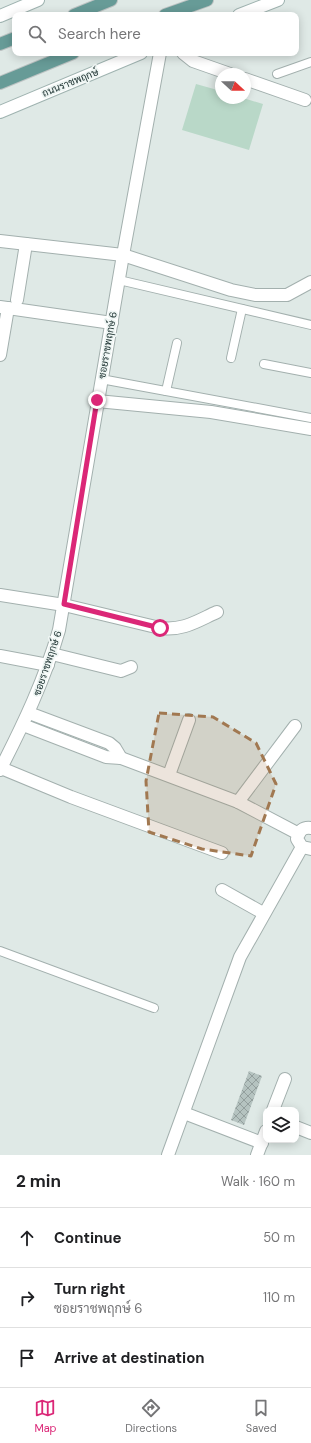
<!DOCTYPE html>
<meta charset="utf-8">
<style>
:root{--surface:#fff;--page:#f2f2f2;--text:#202124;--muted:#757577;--line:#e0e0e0;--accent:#db2777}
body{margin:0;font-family:"DM Sans",Sarabun,sans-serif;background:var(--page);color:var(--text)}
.controls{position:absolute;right:12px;bottom:12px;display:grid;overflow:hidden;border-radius:8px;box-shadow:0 2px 10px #0003}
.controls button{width:36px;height:36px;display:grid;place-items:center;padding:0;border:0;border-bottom:1px solid var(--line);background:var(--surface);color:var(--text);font:20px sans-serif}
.compass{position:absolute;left:215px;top:68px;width:36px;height:36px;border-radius:50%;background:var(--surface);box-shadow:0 2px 10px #0003;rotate:111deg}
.stop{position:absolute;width:12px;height:12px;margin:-9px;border:3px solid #db2777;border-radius:50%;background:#fff}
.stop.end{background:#db2777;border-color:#fff;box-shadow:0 1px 4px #0008}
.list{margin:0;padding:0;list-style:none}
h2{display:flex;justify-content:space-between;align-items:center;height:52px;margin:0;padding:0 16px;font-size:17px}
h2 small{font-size:13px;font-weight:400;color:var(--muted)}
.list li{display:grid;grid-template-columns:26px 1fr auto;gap:12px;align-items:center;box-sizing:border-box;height:60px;padding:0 16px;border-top:1px solid var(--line)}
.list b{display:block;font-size:15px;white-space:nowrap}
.list p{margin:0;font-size:13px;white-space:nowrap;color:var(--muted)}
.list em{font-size:13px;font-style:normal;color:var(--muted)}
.icon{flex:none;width:22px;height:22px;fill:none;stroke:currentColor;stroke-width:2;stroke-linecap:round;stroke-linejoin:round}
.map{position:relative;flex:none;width:311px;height:1155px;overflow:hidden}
.search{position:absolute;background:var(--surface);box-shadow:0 2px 10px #0003;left:12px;right:12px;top:12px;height:44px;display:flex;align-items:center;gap:10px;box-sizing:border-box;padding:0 14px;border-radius:8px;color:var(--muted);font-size:15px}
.sheet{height:232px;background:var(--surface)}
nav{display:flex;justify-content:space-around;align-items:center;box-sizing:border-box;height:56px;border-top:1px solid var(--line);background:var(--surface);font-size:11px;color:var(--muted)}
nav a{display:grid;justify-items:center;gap:2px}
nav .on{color:var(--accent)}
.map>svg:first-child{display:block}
.park{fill:#b9d8c8}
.building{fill:url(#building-cross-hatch)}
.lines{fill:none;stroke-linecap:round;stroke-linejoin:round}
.service-casing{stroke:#a3b0ae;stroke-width:10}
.minor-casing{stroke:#a3b0ae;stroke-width:14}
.secondary-casing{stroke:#9fb3b0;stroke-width:14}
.primary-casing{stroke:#bdc3c3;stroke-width:14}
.service{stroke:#fff;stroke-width:8}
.minor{stroke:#fff;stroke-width:12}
.secondary{stroke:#fff;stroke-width:12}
.primary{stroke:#679b97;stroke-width:12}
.route{stroke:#db2777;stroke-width:5}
.marked{fill:#a17851;fill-opacity:0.2;stroke:#a17851;stroke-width:3;stroke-dasharray:8 5;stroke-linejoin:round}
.labels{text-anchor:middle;stroke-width:3.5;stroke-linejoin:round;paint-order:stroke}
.street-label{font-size:10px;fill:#223736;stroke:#eff6f4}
</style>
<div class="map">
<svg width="311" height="1155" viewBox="0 0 311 1155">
<defs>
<pattern id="building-cross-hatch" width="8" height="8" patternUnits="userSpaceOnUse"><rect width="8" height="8" fill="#b5c3c0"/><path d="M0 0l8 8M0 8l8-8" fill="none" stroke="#939f9d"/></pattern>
</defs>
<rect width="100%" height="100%" fill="#dfe9e6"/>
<!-- park -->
<path class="park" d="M 196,84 L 221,91 L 221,98 L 243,98 L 263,104 L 249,150 L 182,130 Z"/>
<!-- building -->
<path class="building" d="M 249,1071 L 262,1076 L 244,1125 L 231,1120 Z"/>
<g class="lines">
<!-- service casing -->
<g class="service-casing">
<g id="service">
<path d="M 277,74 L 311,62"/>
<path d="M 119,280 L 311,325"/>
<path d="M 231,358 L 242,309"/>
<path d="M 264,364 L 311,373"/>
<path d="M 101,379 L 311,418"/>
<path d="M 166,391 L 177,343"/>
<path d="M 0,951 L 154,1008"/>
</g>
</g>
<!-- minor casing -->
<g class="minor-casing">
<g id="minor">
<path d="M 183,53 L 193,61 L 230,74"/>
<path d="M 245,79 L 305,100"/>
<path d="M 0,241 L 123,255 L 231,290 L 255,295 L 287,295 L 311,282"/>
<path d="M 17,300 L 26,244"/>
<path d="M 0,307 L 112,323"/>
<path d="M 0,355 L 8,308"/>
<path d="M 97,401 L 211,412 L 311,429"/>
<path d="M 0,595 L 64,605 L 160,628 C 183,631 197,621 217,612"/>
<path d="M 52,654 L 121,671 L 131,667"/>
<path d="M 0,656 L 48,665"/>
<path d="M 29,713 L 109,743 L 115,748 L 121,758"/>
<path d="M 23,725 L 106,757 L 121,758 L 238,802 L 299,834"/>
<path d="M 1,768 L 71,797 L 222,853"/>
<path d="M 0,770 C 23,725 45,679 59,630 L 123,255 L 160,53"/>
<path d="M 169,775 L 189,720"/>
<path d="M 238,802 L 295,726"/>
<path d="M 311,828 C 303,827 298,831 297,839 L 302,847 L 311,849"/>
<path d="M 222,890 L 263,913"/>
<path d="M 273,1110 L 285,1079"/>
<path d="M 184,1113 L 262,1143"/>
<path d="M 296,1127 L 311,1133"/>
<path d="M 168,1155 L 240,957 L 302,847"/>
<path d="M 257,1155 L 266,1131"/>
</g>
</g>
<!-- secondary casing -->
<g class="secondary-casing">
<g id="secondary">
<path d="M 239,15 L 278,0"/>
<path d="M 0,16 L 38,0"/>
<path d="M 0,112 L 141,53"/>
</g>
</g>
<!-- primary casing -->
<g class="primary-casing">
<g id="primary">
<path d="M 74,15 L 111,0"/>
<path d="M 165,15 L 207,0"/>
<path d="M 0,44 L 15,38"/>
<path d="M 0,83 L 73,53"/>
</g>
</g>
<!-- service -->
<use href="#service" class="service"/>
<!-- minor -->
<use href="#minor" class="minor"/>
<!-- secondary -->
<use href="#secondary" class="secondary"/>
<!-- primary -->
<use href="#primary" class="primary"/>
</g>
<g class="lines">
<!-- route -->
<path class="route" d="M 97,400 L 64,604 L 160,628"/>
</g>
<!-- marked area -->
<path class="marked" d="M 159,713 L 213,717 L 256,743 L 276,784 L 251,856 L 202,849 L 149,832 L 146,781 Z"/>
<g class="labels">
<!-- street labels -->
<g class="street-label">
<text transform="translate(70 82) rotate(-22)" y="4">ถนนราชพฤกษ์</text>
<text transform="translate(107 345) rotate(-80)" y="4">ซอยราชพฤกษ์ 6</text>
<text transform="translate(47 663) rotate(-71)" y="4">ซอยราชพฤกษ์ 6</text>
</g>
</g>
</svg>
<div class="controls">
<button><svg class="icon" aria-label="layers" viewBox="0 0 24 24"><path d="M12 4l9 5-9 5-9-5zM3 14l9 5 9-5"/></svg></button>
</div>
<svg class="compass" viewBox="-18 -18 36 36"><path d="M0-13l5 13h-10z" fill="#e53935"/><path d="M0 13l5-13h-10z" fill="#757577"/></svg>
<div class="stop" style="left:160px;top:628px"></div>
<div class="stop end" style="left:97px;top:400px"></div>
<div class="search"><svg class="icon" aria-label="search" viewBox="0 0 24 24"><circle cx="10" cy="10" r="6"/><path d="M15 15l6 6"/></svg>Search here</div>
</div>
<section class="sheet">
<h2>2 min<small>Walk · 160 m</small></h2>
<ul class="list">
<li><svg class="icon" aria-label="ahead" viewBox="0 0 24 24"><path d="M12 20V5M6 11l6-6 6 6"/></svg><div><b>Continue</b></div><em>50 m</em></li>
<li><svg class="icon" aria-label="right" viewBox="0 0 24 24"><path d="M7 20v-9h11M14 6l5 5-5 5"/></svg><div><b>Turn right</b><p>ซอยราชพฤกษ์ 6</p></div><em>110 m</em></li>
<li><svg class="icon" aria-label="arrive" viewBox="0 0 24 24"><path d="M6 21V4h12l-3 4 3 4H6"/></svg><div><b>Arrive at destination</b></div></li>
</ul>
</section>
<nav>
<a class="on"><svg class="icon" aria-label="map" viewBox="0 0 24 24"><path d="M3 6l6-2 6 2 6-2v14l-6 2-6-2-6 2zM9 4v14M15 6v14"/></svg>Map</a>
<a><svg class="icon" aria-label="directions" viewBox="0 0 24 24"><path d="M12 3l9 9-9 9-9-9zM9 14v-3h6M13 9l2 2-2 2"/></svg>Directions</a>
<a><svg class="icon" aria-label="saved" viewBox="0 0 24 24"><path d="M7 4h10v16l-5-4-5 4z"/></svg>Saved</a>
</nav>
